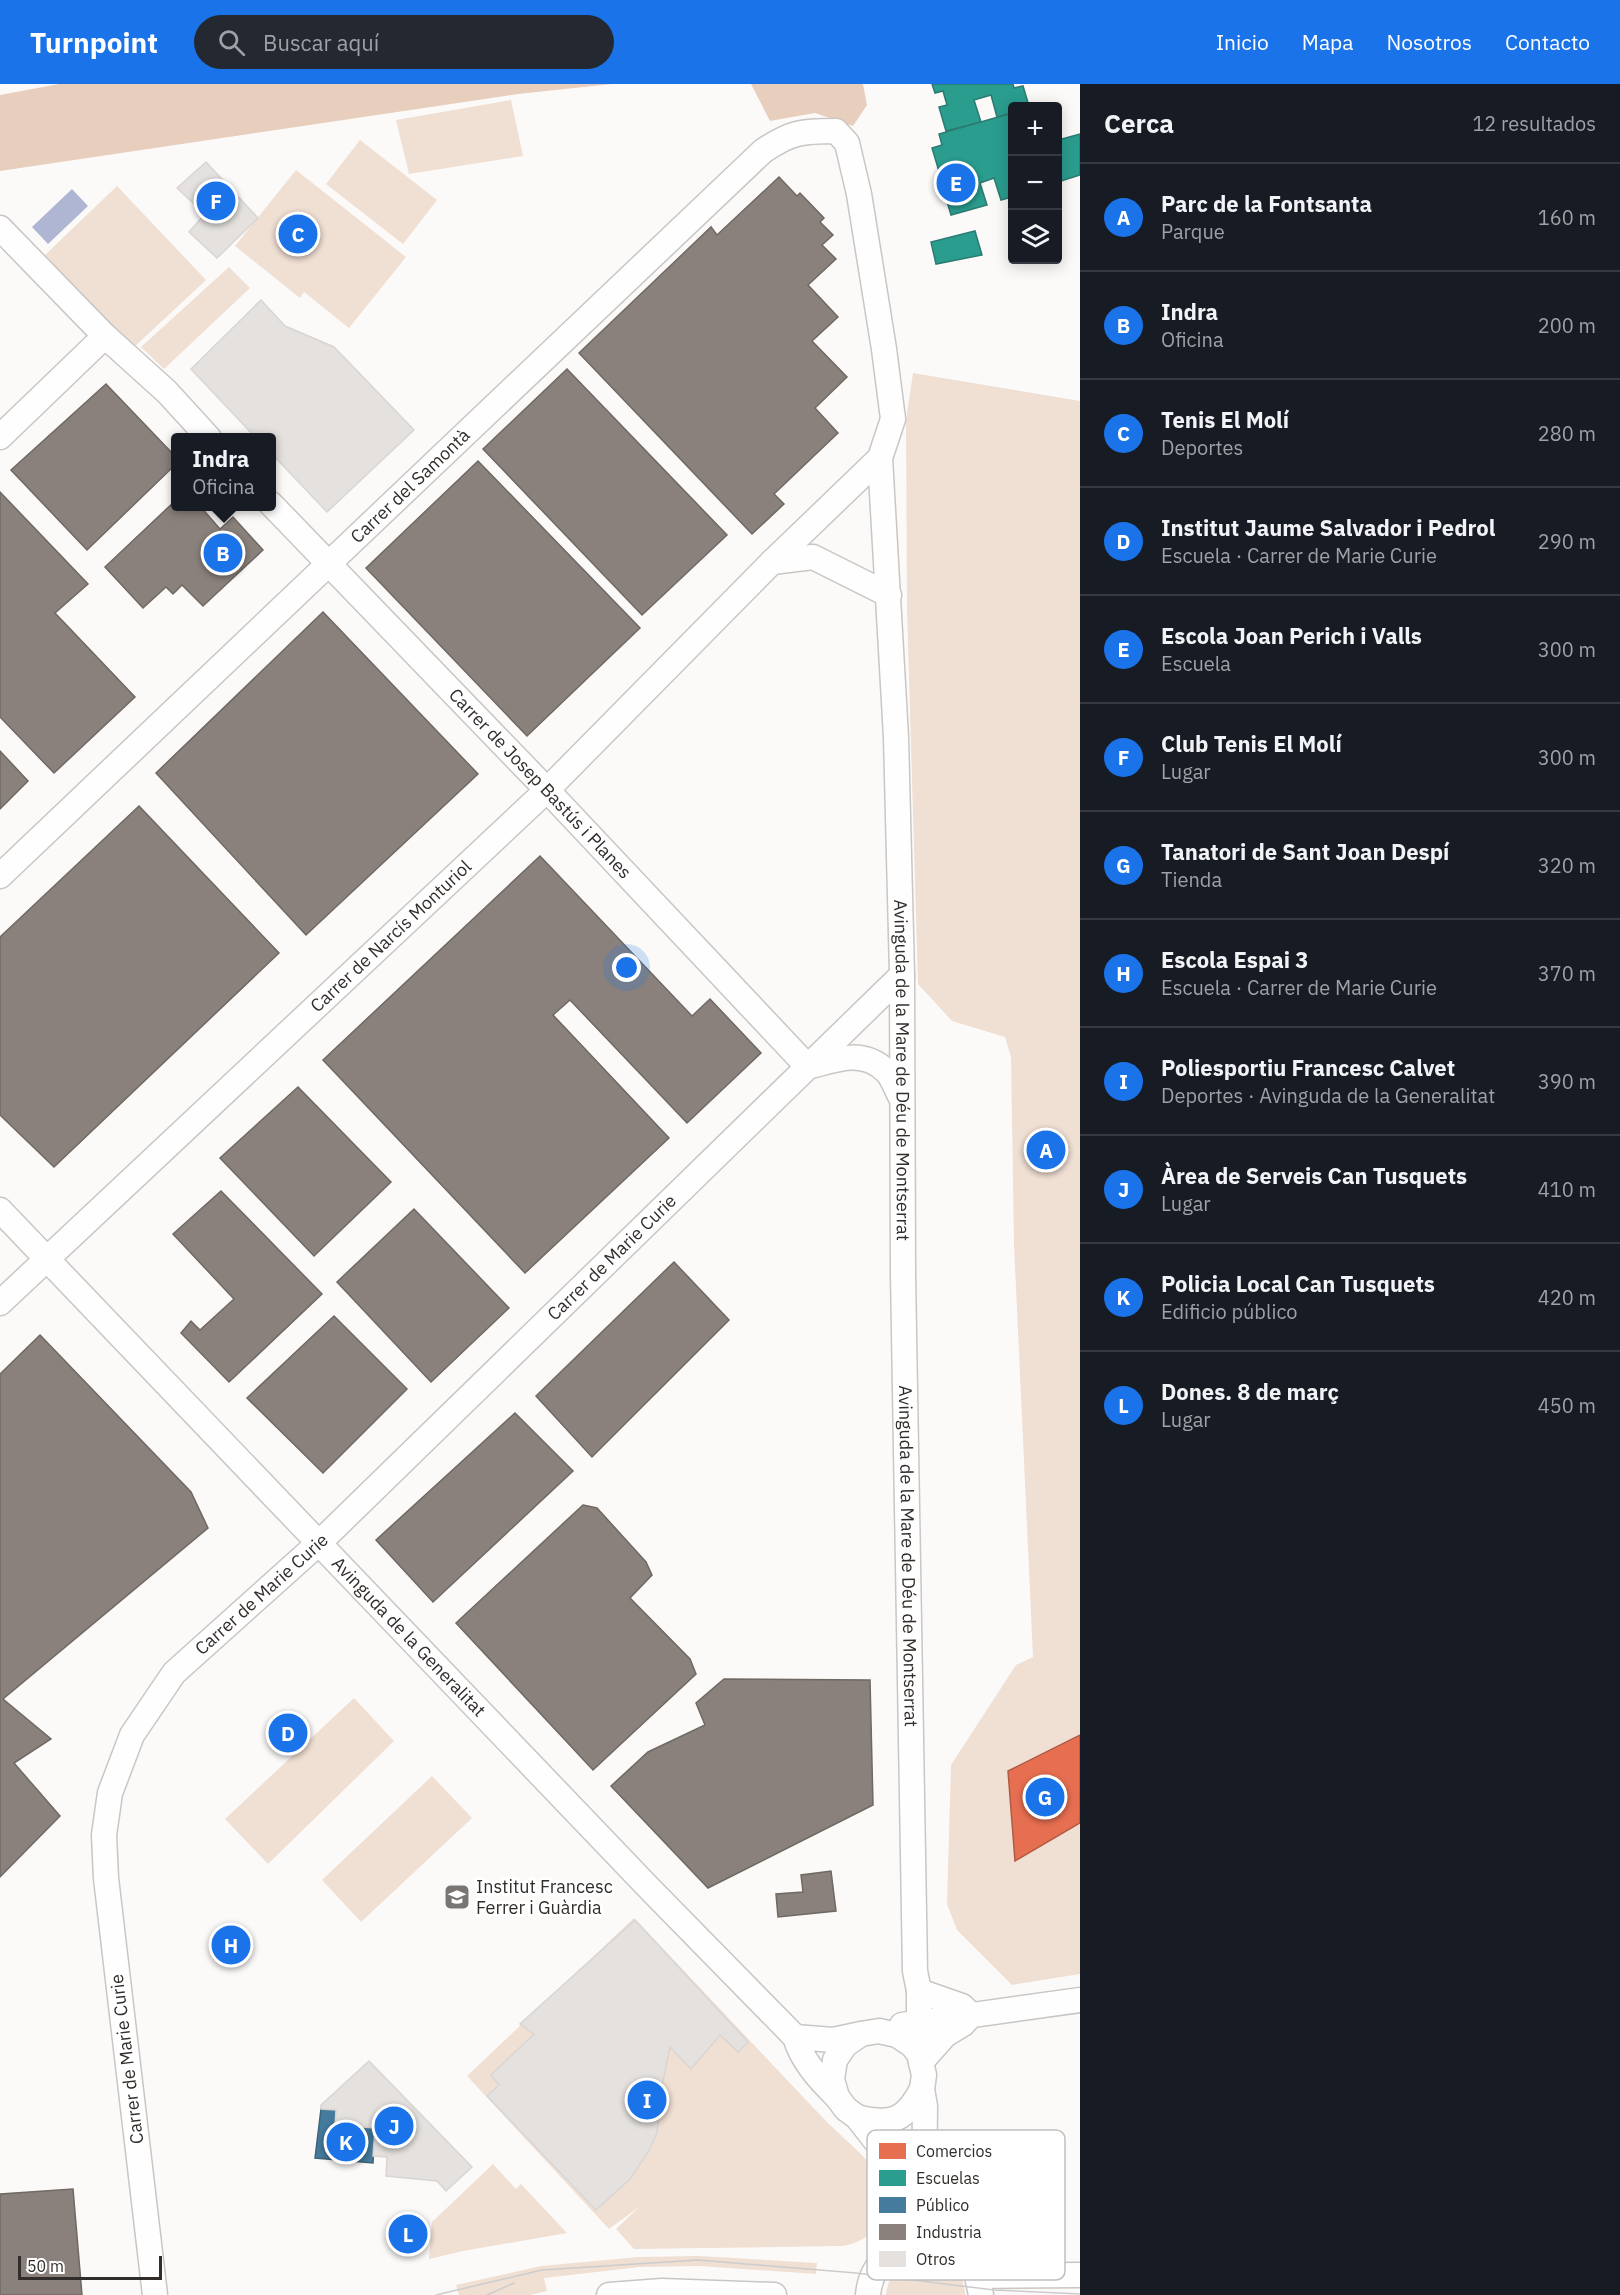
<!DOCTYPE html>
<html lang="es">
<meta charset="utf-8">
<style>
:root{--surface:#171b24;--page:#242831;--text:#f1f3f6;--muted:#9ea1a6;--line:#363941;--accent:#1a73e8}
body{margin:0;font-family:"IBM Plex Sans",sans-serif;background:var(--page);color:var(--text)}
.controls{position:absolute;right:18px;top:18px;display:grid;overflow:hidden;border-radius:6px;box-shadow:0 3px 15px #0003}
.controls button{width:54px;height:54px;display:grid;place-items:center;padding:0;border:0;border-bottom:2px solid var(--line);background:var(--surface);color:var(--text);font:30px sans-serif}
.scale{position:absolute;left:18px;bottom:15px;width:144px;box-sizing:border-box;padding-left:6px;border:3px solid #312d2a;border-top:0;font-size:16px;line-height:21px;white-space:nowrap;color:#312d2a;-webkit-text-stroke:4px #fff;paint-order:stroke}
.you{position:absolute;left:627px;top:884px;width:21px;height:21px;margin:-15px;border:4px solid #fff;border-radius:50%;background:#1a73e8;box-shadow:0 0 0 9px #1a73e833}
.badge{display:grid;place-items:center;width:39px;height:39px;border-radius:50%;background:var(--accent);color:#fff;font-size:20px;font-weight:700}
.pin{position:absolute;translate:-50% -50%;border:3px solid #fff;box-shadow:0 2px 6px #0006}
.popup{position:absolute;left:171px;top:349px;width:105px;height:78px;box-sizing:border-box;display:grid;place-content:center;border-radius:6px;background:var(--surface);filter:drop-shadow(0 2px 4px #0005);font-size:20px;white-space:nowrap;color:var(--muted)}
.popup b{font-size:22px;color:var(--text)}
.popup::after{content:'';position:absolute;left:50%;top:100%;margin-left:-12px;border:12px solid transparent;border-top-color:var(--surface)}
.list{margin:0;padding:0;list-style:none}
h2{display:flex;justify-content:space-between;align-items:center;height:78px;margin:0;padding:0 24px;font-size:26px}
h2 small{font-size:20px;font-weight:400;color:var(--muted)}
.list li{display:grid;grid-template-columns:39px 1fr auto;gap:18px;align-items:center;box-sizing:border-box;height:108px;padding:0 24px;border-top:2px solid var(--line)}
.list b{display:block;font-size:22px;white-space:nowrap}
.list p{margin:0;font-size:20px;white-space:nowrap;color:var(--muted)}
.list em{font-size:20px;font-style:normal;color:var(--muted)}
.icon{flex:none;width:33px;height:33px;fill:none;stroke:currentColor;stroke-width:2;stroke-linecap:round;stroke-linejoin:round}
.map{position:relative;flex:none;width:1080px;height:2211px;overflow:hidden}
header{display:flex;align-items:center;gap:36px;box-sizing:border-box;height:84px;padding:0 30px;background:var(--accent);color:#fff}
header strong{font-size:28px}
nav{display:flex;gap:33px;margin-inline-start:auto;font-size:21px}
.search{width:420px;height:54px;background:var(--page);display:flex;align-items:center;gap:15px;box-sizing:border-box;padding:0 21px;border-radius:33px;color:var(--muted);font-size:22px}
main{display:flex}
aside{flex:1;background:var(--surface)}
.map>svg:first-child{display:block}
.green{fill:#f0dfd3}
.forest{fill:#e8cfbd}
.water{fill:#aeb6d4}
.shops{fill:#e76f51;stroke:#b05b45;stroke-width:1.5}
.schools{fill:#2a9d8f;stroke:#2c7b71;stroke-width:1.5}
.public{fill:#457b9d;stroke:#3f647a;stroke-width:1.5}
.industry{fill:#8a817c;stroke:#6f6863;stroke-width:1.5}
.building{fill:#e4e1de;stroke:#d8d5d3;stroke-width:1.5}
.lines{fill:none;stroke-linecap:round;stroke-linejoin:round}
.minor-casing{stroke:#c9c6c4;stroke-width:27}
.minor{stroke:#fffefe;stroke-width:24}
.tram{stroke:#cdcccc;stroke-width:1.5}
.labels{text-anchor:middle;stroke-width:6;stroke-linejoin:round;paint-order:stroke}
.street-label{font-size:18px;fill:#312d2a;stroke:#fff}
.poi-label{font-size:18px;fill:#312d2a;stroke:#fff;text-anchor:start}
.key{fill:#fff;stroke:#c1c0bf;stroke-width:1.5}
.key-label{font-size:16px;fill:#312d2a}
</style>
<header>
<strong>Turnpoint</strong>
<div class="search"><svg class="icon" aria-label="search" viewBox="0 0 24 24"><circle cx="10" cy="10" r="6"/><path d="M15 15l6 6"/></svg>Buscar aquí</div>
<nav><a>Inicio</a><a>Mapa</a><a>Nosotros</a><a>Contacto</a></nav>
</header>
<main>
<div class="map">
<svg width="1080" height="2211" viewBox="0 0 1080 2211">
<rect width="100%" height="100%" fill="#fcfaf8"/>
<!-- green -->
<g class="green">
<path d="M 511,16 L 523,72 L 409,90 L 396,36 Z"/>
<path d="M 360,56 L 437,116 L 403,160 L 326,100 Z"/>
<path d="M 296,86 L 406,173 L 349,244 L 304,208 L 300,214 L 235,162 Z"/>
<path d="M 117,102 L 206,196 L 132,265 L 45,171 Z"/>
<path d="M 229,183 L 250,204 L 164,285 L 141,263 Z"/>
<path d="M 913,289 L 1080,317 L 1080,1890 L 1012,1901 L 957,1846 L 947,1820 L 951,1681 L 1016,1581 L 1033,1573 L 1014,1160 L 1011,973 L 1005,953 L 952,937 L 918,900 L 907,525 L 906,336 Z"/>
<path d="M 354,1614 L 394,1657 L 268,1780 L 225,1735 Z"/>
<path d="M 432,1692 L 472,1734 L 361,1838 L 322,1796 Z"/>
<path d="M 634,1834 C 698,1901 761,1969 825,2036 C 842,2054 878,2080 884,2104 C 892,2136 872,2156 843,2162 L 634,2165 L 616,2145 L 639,2123 L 609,2145 L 467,1992 Z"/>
<path d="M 493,2080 L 516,2105 L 521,2100 L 567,2149 L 463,2167 L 429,2175 L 432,2138 Z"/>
<path d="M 699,2172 L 817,2179 L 816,2190 L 699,2182 L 640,2183 L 544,2194 L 547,2207 L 530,2211 L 459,2211 L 456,2201 L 541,2182 L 639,2173 Z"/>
<path d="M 927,2172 C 948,2175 965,2189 965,2211 L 886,2211 C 888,2188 905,2173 927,2172 Z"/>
</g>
<!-- forest -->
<g class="forest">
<path d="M 59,0 L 612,0 L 518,10 L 0,87 L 0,11 Z"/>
<path d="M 751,0 L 863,0 L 867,21 L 853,42 L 815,29 L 770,37 Z"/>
</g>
<!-- water -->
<path class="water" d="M 72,105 L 88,122 L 48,160 L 32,143 Z"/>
<!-- shops -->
<path class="shops" d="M 1080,1651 L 1080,1739 L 1015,1777 L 1008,1687 Z"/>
<!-- schools -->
<g class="schools">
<path d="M 932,0 L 1013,0 L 1014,4 L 1023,2 L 1029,22 L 1012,22 L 1012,29 L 997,33 L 991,11 L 974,16 L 981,38 L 946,47 L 939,23 L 947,21 L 943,7 L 935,9 Z"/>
<path d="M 1012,29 L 1012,113 L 1001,116 L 994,94 L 980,99 L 987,121 L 951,131 L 943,104 L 952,101 L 949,92 L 941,94 L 932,64 L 942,61 L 939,50 Z"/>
<path d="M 1080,50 L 1080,91 L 1058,98 L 1058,56 Z"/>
<path d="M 975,147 L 982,171 L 936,180 L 931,158 Z"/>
</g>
<!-- public -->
<path class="public" d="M 321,2025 L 336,2026 L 335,2041 L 375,2044 L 373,2079 L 315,2074 Z"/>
<!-- industry -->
<g class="industry">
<path d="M 779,93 L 797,112 L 800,109 L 824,134 L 820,138 L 833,151 L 822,161 L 836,175 L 808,201 L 838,233 L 812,257 L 847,293 L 815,324 L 838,349 L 774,410 L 784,420 L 752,450 L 579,269 L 711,143 L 717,151 Z"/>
<path d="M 567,285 L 727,451 L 642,531 L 483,365 Z"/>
<path d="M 106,300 L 175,372 L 175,381 L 87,466 L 11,386 Z"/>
<path d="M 478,377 L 640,544 L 527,652 L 366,484 Z"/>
<path d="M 0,408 L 88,500 L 55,529 L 135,613 L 54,689 L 0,633 Z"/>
<path d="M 175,417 L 175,422 L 200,422 L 220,445 L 233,433 L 263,466 L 203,522 L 182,501 L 173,510 L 166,503 L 143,524 L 105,483 Z"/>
<path d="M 323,528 L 478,690 L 306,851 L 156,689 Z"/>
<path d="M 0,667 L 28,697 L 0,725 Z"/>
<path d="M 139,722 L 279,869 L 54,1083 L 0,1031 L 0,853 Z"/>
<path d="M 540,772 L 692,932 L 710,915 L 761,969 L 687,1039 L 570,916 L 553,931 L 669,1054 L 525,1189 L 323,976 Z"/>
<path d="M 298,1003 L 391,1098 L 314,1172 L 220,1074 Z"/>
<path d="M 221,1107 L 322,1210 L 229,1298 L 181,1249 L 191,1237 L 200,1246 L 234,1215 L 173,1150 Z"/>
<path d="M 414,1125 L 509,1224 L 431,1298 L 337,1198 Z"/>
<path d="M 674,1178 L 729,1236 L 592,1373 L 536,1312 Z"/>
<path d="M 334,1232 L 407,1305 L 323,1389 L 247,1314 Z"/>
<path d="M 40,1251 L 191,1408 L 208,1444 L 3,1615 L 51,1655 L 14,1679 L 60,1732 L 0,1793 L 0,1290 Z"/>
<path d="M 515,1329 L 573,1387 L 433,1518 L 376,1456 Z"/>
<path d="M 583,1421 L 597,1424 L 646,1478 L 652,1491 L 630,1514 L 690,1575 L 696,1590 L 593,1686 L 456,1539 Z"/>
<path d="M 724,1595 L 870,1596 L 873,1721 L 708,1804 L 611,1702 L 648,1668 L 705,1641 L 696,1619 Z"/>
<path d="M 831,1787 L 836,1827 L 778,1833 L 776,1810 L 803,1808 L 801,1791 Z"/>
<path d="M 73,2105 L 82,2211 L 0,2211 L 0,2110 Z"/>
</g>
<!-- building -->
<g class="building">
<path d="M 206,78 L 258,134 L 217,174 L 189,148 L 205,130 L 177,104 Z"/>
<path d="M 261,216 L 285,242 L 334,263 L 414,346 L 327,428 L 271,369 L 271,354 L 256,354 L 191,285 Z"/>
<path d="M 635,1836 L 748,1958 L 738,1968 L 720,1951 L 691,1985 L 670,1963 L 662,2002 L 657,2049 L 648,2068 L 630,2095 L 596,2126 L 487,2012 L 499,2001 L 491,1991 L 534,1950 L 520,1940 Z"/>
<path d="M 369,1977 L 472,2083 L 446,2107 L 437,2097 L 386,2092 L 387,2073 L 373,2072 L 375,2044 L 335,2041 L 336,2026 L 321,2025 L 321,2021 Z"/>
</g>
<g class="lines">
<!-- minor casing -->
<g class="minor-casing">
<g id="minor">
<path d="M 0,144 L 105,252 L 167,308 L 209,354"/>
<path d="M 0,353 L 105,252"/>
<path id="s1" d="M 271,420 L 547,706 L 808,983"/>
<path d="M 772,478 L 813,473 L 889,511"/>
<path id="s2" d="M 0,792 L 763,67 C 791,48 802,47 836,47 L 847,59 L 859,110 L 884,265 L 893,335 L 880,374 L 896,653 L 902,891 L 903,1190 L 915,1887 L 919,1907 L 919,1970"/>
<path d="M 811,982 C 838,975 863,965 886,987 C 892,993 896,1004 900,1012"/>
<path id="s3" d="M 0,1126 L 648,1803 L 795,1953 C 802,1977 819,1995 837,2013"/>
<path id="s4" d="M 0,1219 L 547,706 L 772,478 L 880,374"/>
<path d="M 919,1907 L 962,1922 L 971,1931"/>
<path d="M 902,1941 L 1080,1916"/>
<path d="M 795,1953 L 833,1956 L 861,1950"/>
<path d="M 921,1978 L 945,1951 L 963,1940 L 971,1931"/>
<path d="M 857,2033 C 892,2042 906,2036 922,2005"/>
<path d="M 906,2160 L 904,2109 L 901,2093 L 893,2079 L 857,2033 L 846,2025 L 837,2013 L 832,1995 L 835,1976 L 845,1961 L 861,1950 L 879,1947 L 897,1951 L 912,1961 L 919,1970 L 924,1991 L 922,2005 L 925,2022 L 924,2115 L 927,2135 L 949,2163 L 966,2175 L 977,2192 L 981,2211"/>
<path d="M 977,2192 L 1080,2191"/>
<path id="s5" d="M 155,2211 L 106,1794 L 104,1751 L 110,1709 L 132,1651 L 174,1589 L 320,1458 L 902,891"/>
<path d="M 609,2211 L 662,2207 L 774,2211"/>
<path d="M 868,2211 C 871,2179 893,2162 923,2158"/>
</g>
</g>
<!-- minor -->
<use href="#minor" class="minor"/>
<!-- tram -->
<g class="tram">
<path d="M 436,2211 L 542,2186 L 698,2176 L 856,2189 L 994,2206 L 1080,2210"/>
<path d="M 487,2211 L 514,2199"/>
</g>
</g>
<!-- icons -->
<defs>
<g id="school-square" transform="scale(1.35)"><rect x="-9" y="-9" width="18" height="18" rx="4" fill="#787572" stroke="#fff"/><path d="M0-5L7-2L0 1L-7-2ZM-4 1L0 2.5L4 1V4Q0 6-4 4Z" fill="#fff"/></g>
</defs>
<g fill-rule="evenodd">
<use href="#school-square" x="457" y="1813"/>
</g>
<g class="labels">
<!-- street labels -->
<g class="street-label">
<text dy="6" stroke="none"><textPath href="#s2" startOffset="566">Carrer del Samontà</textPath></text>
<text dy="6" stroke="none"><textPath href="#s1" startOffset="388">Carrer de Josep Bastús i Planes</textPath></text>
<text dy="6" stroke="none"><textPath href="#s4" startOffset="536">Carrer de Narcís Monturiol</textPath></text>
<text dy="6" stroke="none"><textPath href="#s2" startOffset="2080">Avinguda de la Mare de Déu de Montserrat</textPath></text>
<text dy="6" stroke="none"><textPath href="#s5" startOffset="1246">Carrer de Marie Curie</textPath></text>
<text dy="6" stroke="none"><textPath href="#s2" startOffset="2566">Avinguda de la Mare de Déu de Montserrat</textPath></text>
<text dy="6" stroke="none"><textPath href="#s5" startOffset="760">Carrer de Marie Curie</textPath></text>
<text dy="6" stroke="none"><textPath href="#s3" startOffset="591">Avinguda de la Generalitat</textPath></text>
<text transform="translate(127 1975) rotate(-97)" y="6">Carrer de Marie Curie</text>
</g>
<!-- poi labels -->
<g class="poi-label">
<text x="476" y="1809">Institut Francesc<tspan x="476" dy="21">Ferrer i Guàrdia</tspan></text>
</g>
</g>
<!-- legend -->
<rect x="867" y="2046" width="198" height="150" rx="9" class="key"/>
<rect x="879" y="2059" width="27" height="16" fill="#e76f51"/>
<rect x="879" y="2086" width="27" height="16" fill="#2a9d8f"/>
<rect x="879" y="2113" width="27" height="16" fill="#457b9d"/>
<rect x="879" y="2140" width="27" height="16" fill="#8a817c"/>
<rect x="879" y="2167" width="27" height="16" fill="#e4e1de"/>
<g class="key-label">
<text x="916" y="2073">Comercios</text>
<text x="916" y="2100">Escuelas</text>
<text x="916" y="2127">Público</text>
<text x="916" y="2154">Industria</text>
<text x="916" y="2181">Otros</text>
</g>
</svg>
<div class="controls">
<button>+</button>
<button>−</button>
<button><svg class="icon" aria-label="layers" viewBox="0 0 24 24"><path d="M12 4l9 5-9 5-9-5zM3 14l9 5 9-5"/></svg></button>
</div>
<div class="scale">50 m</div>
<div class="you"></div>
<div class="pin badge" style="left:1046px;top:1066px">A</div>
<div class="pin badge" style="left:223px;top:469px">B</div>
<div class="popup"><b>Indra</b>Oficina</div>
<div class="pin badge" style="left:298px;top:150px">C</div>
<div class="pin badge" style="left:288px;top:1649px">D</div>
<div class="pin badge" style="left:956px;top:99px">E</div>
<div class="pin badge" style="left:216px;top:117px">F</div>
<div class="pin badge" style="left:1045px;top:1713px">G</div>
<div class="pin badge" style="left:231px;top:1861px">H</div>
<div class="pin badge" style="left:647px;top:2016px">I</div>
<div class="pin badge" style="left:394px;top:2042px">J</div>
<div class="pin badge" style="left:346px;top:2058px">K</div>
<div class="pin badge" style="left:408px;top:2150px">L</div>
</div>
<aside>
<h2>Cerca<small>12 resultados</small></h2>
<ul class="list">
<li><span class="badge">A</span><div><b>Parc de la Fontsanta</b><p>Parque</p></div><em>160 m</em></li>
<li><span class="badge">B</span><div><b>Indra</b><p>Oficina</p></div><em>200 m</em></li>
<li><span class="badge">C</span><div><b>Tenis El Molí</b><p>Deportes</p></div><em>280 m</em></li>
<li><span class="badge">D</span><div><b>Institut Jaume Salvador i Pedrol</b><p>Escuela · Carrer de Marie Curie</p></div><em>290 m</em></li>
<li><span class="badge">E</span><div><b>Escola Joan Perich i Valls</b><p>Escuela</p></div><em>300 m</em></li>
<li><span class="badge">F</span><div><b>Club Tenis El Molí</b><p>Lugar</p></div><em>300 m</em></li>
<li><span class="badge">G</span><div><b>Tanatori de Sant Joan Despí</b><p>Tienda</p></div><em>320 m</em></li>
<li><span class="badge">H</span><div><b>Escola Espai 3</b><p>Escuela · Carrer de Marie Curie</p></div><em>370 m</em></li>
<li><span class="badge">I</span><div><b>Poliesportiu Francesc Calvet</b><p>Deportes · Avinguda de la Generalitat</p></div><em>390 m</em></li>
<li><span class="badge">J</span><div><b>Àrea de Serveis Can Tusquets</b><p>Lugar</p></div><em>410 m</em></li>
<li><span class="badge">K</span><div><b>Policia Local Can Tusquets</b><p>Edificio público</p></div><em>420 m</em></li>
<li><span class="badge">L</span><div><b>Dones. 8 de març</b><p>Lugar</p></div><em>450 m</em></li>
</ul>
</aside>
</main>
